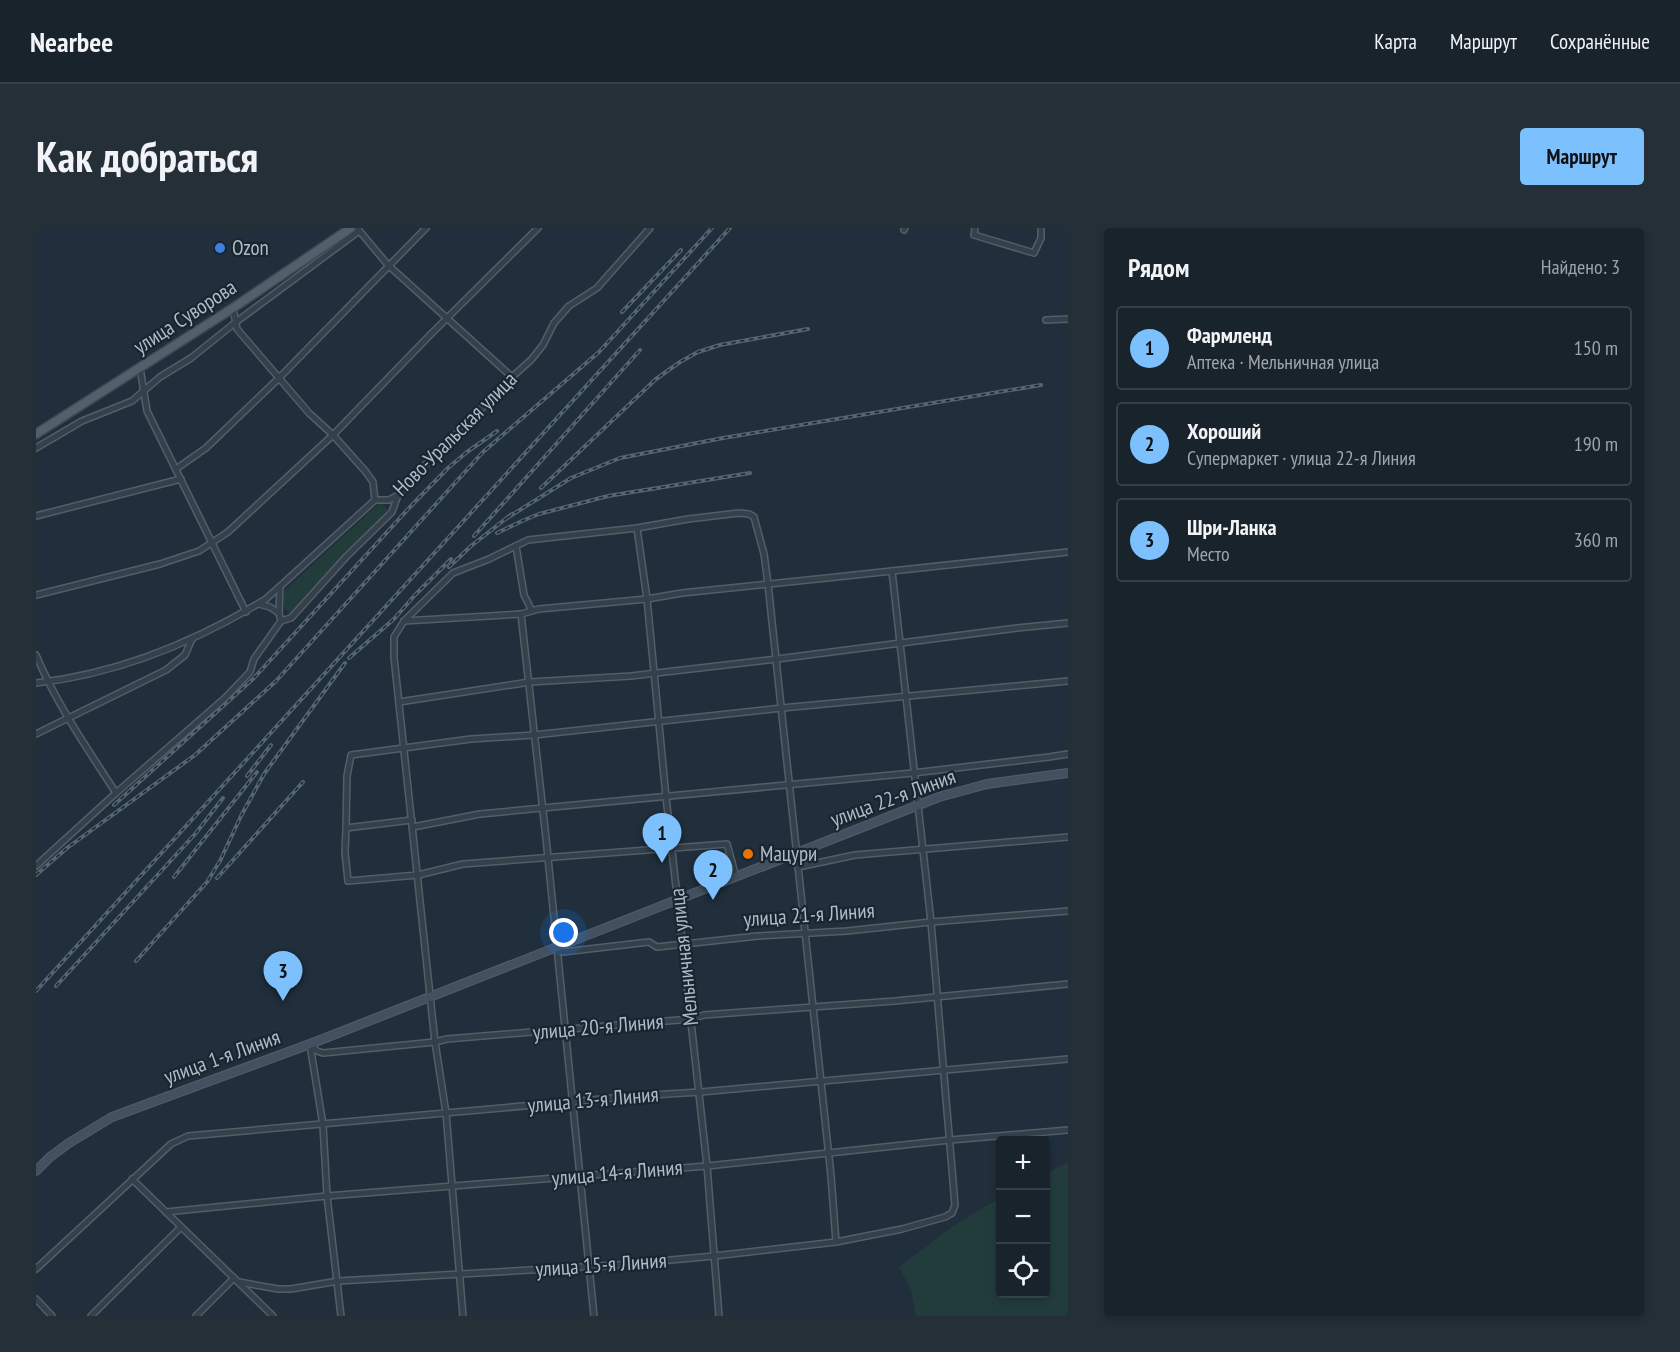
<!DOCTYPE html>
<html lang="ru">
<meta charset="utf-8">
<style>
:root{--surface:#18232c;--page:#252f38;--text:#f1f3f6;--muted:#9fa4a9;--line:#364048;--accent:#7dc0fe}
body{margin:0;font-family:"PT Sans Narrow",sans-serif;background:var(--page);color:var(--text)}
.controls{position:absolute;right:18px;bottom:18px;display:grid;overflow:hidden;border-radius:6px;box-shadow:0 3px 9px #0003}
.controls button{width:54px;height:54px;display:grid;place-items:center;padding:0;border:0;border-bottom:2px solid var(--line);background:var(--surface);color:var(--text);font:30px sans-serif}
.you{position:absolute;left:528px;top:705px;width:21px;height:21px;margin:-15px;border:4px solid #fff;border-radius:50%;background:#1a73e8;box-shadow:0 0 0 9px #1a73e833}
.badge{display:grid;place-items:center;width:39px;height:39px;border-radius:50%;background:var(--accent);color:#111;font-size:20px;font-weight:700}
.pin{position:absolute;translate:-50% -50px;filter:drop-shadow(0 2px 3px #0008)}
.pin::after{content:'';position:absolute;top:32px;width:21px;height:18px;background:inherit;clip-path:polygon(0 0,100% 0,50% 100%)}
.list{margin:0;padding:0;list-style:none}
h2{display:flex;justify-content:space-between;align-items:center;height:78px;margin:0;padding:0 24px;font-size:26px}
h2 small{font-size:20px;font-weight:400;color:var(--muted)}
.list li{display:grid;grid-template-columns:39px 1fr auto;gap:18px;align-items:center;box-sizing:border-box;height:84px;margin:0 12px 12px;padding:0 12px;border:2px solid var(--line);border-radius:6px}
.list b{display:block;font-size:22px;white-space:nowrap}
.list p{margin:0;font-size:20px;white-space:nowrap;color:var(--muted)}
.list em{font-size:20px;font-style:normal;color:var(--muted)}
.icon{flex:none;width:33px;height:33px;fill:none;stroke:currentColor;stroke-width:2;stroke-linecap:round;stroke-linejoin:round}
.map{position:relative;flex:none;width:1032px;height:1088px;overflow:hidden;border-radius:6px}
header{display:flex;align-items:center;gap:36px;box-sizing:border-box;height:84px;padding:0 30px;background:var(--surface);border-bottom:2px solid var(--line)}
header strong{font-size:28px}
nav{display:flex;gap:33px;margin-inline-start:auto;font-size:21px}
.intro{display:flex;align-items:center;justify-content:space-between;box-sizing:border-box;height:144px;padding:0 36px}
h1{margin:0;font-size:42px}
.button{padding:15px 27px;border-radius:6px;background:var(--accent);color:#111;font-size:21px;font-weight:700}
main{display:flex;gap:36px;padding:0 36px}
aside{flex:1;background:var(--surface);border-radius:6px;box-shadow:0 3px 9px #0003}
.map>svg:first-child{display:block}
.green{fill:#223c3c}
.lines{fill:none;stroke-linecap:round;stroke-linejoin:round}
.minor-casing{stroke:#525e69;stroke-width:8}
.secondary-casing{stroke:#525e69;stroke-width:10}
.primary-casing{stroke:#3d4a54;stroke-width:11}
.minor{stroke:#34414b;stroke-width:5}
.secondary{stroke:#42505f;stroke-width:8}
.primary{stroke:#52606b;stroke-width:8}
.rail-casing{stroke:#566573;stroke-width:4}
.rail{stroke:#192630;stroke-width:1.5;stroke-dasharray:4.5;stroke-linecap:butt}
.shop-dot{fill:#3f7fe0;stroke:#192630;stroke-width:2}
.food-dot{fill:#e8710a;stroke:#192630;stroke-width:2}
.labels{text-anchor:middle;stroke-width:4.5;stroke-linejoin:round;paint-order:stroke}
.poi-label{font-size:21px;fill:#afbbc7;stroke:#192630;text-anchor:start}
.street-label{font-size:21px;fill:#afbbc7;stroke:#192630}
</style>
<header>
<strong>Nearbee</strong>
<nav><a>Карта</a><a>Маршрут</a><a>Сохранённые</a></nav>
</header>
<div class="intro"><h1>Как добраться</h1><a class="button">Маршрут</a></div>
<main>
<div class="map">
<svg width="1032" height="1088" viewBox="0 0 1032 1088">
<rect width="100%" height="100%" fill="#202f3b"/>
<!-- green -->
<g class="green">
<path d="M 345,274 L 353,283 L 298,337 L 254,385 L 247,378 L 249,362 Z"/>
<path d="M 1032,934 L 1032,1088 L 880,1088 L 875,1062 L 863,1039 L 920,996 L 964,970 L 964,1066 L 1010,1066 L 1010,946 Z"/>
</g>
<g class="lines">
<!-- minor casing -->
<g class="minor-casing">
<g id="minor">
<path d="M 321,0 L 352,37 L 476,149"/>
<path d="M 939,0 L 938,7 L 998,25 L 1005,10 L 1005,0"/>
<path d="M 868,2 L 869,0"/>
<path d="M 197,80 L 201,101 L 273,185 L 297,207 L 330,244 L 337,254 L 339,272"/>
<path d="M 1010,92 L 1032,91"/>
<path d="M 104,140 L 111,183 L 210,384"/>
<path d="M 0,220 L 46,193 L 96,173 L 124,149 L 155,130 L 200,94 L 323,3"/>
<path d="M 140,241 L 170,220 L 243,150 L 390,0"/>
<path d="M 0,288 L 145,251"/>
<path d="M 601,300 L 611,371 L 630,569 L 671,938 L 683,1088"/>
<path d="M 480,318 L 488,367 L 496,383"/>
<path d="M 0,367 L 124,336 L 163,323 L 192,304 L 297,207 L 395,106 L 502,0"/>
<path d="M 243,385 L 244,359"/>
<path d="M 485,386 L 510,610 L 558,1088"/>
<path d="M 245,393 L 255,390 L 310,329 L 356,284 L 362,267"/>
<path d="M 368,393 L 485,386 L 503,381 L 611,371 L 646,365 L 791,350 L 1032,324"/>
<path d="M 0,427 C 21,477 51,520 80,565"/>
<path d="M 0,455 C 81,446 161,413 230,371 L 339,272 L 353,272 L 362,267 L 399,226 L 423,204 L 476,149 L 495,132 L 507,117 L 518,95 L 533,78 L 561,60 L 614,0"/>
<path d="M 363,474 L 494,454 L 595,448 L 741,431 L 981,400 L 1032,395"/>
<path d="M 0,506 L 130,442 L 149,427 L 156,411"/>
<path d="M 376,592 L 310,600 L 311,548 L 315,527 L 435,511 L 498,507 L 746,480 L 1032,453"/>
<path d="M 377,599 L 444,586 L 877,545 L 1013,529 L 1032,526"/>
<path d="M 310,600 L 309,624 L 312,653 L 382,647 L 427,636 L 691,616 L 700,649"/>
<path d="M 0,638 L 80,565 L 188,471 L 214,444 L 218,431 L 245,393 L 243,385 L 234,379 L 223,376"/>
<path d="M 762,639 L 819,627 L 1032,609"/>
<path d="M 520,720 L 527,724 L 613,714 L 621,719 L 722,708 L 811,703 L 895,694 L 1032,683"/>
<path d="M 274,816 L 281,823 L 287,825 L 399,814 L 411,811 L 655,791 L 668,787 L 859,773 L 1032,756"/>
<path d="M 274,817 L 287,897 L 291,968 L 305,1088"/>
<path d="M 96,951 L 237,1088"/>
<path d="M 130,984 L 291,968 L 671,938 L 914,912 L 1032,902"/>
<path d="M 0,1041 L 135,916 L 152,908 L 599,868 L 665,864 L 1032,831"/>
<path d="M 203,1054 L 242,1061 L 255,1061 L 302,1053 L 581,1037 L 678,1028 L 800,1014 L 866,1001 L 909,989 L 916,985 L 919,977 L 895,694 L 856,343"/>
<path d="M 0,1071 L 16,1088"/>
<path d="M 55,1088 L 145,999"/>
<path d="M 160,1088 L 198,1050"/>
<path d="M 427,1088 L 410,885 L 399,814 L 358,429 L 358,409 L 368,393 L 417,345 L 453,331 L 492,312 L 601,300 L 652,291 L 703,285 L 713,286 L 718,289 L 728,326 L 732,356 L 795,948 L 800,1014"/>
</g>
</g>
<!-- secondary casing -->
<g class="secondary-casing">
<path id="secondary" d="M 0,943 L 14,929 L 33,915 L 76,889 L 274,816 L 903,569 L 951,556 L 1032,545"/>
</g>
<!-- primary casing -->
<g class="primary-casing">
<path id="primary" d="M 0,206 L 197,80 L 315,0"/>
</g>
<!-- minor -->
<use href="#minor" class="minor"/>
<!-- secondary -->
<use href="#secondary" class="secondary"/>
<!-- primary -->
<use href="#primary" class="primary"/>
<!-- rail casing -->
<g class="rail-casing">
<g id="rail">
<path d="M 586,84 L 645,22"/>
<path d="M 505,260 L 620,151 L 644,134 L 662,124 L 684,117 L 772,101"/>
<path d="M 471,290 L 535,250 L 584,230 L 687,210 L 1005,157"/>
<path d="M 461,305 L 486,293 L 503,286 L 572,268 L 714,245"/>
<path d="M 438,308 L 604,122"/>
<path d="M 413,339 L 435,318 L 476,286"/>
<path d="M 313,430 L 358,391 L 379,367 L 415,331"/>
<path d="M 211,548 L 235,517"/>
<path d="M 78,577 L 218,450 L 374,279 L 412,240 L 431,224 L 461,203"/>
<path d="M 0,647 L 31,620 L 159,527 L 240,453 L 447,224 L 563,124 L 676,0"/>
<path d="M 138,649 L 221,544"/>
<path d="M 181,650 L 267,554"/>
<path d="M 100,733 L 171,654 L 184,633 L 205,588 L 228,546 L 309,435"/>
<path d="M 20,758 L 160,605 L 187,570"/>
<path d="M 0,763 L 694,0"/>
</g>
</g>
<!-- rail -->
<use href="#rail" class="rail"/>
</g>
<!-- markers -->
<circle class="shop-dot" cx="184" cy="20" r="6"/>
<circle class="food-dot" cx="712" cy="626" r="6"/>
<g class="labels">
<!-- poi labels -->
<g class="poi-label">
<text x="196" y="27">Ozon</text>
<text x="724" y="633">Мацури</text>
</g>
<!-- street labels -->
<g class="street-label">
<text transform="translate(149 89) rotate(-33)" y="7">улица Суворова</text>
<text transform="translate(419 206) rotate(-45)" y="7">Ново-Уральская улица</text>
<text transform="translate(857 570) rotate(-20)" y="7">улица 22-я Линия</text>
<text transform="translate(773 687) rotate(-4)" y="7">улица 21-я Линия</text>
<text transform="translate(648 729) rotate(-96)" y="7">Мельничная улица</text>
<text transform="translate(562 799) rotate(-5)" y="7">улица 20-я Линия</text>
<text transform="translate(186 829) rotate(-20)" y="7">улица 1-я Линия</text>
<text transform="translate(557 872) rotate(-5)" y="7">улица 13-я Линия</text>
<text transform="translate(581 945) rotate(-5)" y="7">улица 14-я Линия</text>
<text transform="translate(565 1037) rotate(-4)" y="7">улица 15-я Линия</text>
</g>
</g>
</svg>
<div class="controls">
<button>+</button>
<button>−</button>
<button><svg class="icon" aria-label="locate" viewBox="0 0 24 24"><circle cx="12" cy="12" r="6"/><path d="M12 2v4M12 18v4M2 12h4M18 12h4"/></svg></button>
</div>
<div class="you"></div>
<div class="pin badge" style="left:626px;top:635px">1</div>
<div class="pin badge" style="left:677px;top:672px">2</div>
<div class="pin badge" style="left:247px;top:773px">3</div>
</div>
<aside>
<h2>Рядом<small>Найдено: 3</small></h2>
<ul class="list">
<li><span class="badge">1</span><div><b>Фармленд</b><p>Аптека · Мельничная улица</p></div><em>150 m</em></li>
<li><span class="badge">2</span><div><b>Хороший</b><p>Супермаркет · улица 22-я Линия</p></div><em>190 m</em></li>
<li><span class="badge">3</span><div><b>Шри-Ланка</b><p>Место</p></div><em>360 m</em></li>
</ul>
</aside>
</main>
